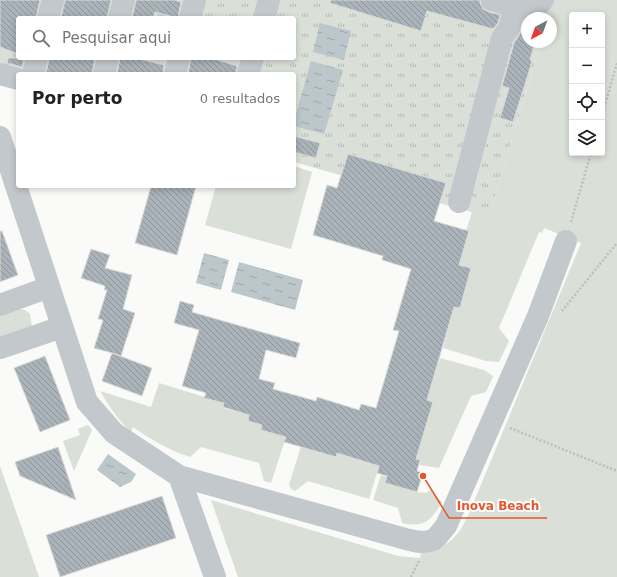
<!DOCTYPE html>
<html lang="pt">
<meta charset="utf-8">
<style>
:root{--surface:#fff;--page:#f6f6f6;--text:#222;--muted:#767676;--line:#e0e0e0}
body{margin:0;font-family:"DejaVu Sans",sans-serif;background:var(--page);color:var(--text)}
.controls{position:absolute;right:12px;top:12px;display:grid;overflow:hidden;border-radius:4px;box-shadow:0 2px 6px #0003}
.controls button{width:36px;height:36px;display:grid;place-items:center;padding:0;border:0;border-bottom:1px solid var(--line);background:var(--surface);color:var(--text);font:20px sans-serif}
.compass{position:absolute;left:521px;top:12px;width:36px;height:36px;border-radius:50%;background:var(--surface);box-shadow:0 2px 6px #0003;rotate:221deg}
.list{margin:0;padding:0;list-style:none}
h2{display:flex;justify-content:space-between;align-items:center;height:52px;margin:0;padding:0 16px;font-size:17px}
h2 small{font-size:13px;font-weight:400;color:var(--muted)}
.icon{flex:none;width:22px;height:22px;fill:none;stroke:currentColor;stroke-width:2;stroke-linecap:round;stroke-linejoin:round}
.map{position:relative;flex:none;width:617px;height:577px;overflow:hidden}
.search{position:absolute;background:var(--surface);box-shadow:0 2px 6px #0003;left:16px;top:16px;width:280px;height:44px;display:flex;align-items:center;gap:10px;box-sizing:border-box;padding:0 14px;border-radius:4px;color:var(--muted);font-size:15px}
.panel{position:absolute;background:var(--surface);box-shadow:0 2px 6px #0003;left:16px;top:72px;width:280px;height:116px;border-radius:4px}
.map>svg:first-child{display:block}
.grass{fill:#dadfd7;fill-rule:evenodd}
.park{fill:url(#park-tufts);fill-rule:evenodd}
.water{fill:url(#water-ripples)}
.building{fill:url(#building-back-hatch);stroke:#dcdcda}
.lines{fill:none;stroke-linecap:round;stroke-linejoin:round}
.path{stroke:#bbbfc2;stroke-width:2.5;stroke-dasharray:2 2;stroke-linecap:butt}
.minor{stroke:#c3c8cc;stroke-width:22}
.leader{fill:none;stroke:#e4572e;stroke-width:1.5}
.callout-dot{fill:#e4572e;stroke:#fff;stroke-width:1.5}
.callout-label{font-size:12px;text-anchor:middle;font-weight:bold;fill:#e4572e;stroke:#fff;stroke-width:4;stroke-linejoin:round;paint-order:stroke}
</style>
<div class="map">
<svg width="617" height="577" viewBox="0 0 617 577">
<defs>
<pattern id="park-tufts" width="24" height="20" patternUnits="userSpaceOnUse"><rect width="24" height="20" fill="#dadfd7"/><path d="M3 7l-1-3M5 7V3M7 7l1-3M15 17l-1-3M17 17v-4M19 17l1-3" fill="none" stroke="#b4b9b4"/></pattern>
<pattern id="water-ripples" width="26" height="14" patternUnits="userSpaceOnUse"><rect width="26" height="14" fill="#bbc7cb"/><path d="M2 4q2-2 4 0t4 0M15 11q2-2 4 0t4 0" fill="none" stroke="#9ca6aa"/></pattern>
<pattern id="building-back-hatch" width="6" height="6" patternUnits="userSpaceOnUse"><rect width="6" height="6" fill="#aab3b9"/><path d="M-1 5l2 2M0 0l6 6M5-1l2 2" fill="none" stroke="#8e969c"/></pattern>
</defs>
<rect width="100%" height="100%" fill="#fafaf8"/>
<!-- grass -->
<g class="grass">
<path d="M 553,0 L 617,0 L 617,577 L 238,577 L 211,500 L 398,556 L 420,558 L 421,552 C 434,553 449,544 458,533 C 462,529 464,522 468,516 L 581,243 L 544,228 L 542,233 L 539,232 L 499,328 L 509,341 L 499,362 L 486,361 L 443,348 L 454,307 L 460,308 L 471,268 L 459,265 L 466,231 L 472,212 L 489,217 L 541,42 L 551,42 L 551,18 L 548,18 ZM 572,15 L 602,15 L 602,153 L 572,153 Z"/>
<path d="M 294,166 L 312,172 L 291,249 L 205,225 L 216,186 L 294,186 Z"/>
<path d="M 19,309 L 25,310 L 30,314 L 32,326 L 0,340 L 0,314 Z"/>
<path d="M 440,358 L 484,370 L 493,376 L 486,392 L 471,396 L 439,468 L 419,465 L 420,460 L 411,457 L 422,439 L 433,403 L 427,400 Z"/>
<path d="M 159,383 L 224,403 L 223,408 L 249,415 L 248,421 L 262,425 L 286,437 L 271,483 L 264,481 L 259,463 L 201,447 L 190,457 C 169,450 151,440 133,427 L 131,432 C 118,420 109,406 100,391 L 151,407 Z"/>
<path d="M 88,425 L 91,428 L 92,430 L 74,471 L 63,441 L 80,435 L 78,429 Z"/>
<path d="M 301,446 L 335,457 L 337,453 L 379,466 L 369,499 L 308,481 L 295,491 L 291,489 L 289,485 Z"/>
<path d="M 0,466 L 39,577 L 0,577 Z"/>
<path d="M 381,475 L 387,477 L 385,483 L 417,492 L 426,493 L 431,490 L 442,502 C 431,521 424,528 402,523 L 398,508 L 373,500 Z"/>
</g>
<!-- park -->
<path class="park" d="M 0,0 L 553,0 L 548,18 L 527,18 L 527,42 L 541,42 L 489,217 L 294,162 L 294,74 L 18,74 L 0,80 ZM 18,18 L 294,18 L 294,58 L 18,58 Z"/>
<!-- water -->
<g class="water">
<path d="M 320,23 L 351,31 L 344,60 L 313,52 Z"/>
<path d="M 311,61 L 343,70 L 324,134 L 294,126 L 294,121 Z"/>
<path d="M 204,253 L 229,260 L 221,290 L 196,283 Z"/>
<path d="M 239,262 L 303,280 L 295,310 L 231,292 Z"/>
<path d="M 108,454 L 136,474 L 131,482 L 120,487 L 97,470 Z"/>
</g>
<!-- building -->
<g class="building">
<path d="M 0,0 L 40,0 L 36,18 L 18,18 L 18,54 L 0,47 Z"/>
<path d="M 65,0 L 111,0 L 107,18 L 61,18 Z"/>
<path d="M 136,0 L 174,0 L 181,2 L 178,18 L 155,12 L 153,18 L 132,18 Z"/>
<path d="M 331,0 L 480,0 L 480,3 L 483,9 L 489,12 L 500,15 L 498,23 L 493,29 L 427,11 L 421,31 L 330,3 Z"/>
<path d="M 524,21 L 527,21 L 527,42 L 535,42 L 530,60 L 532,61 L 527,78 L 513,122 L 500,118 L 509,88 L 502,86 L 514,43 L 521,32 Z"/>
<path d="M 8,58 L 24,58 L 22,67 L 7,63 Z"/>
<path d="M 49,58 L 95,58 L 92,74 L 46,74 Z"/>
<path d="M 120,58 L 135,58 L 164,65 L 163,74 L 117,74 Z"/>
<path d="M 191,58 L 211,58 L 237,66 L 236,74 L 188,74 Z"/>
<path d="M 294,136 L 320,143 L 316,158 L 294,152 Z"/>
<path d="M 348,154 L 446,183 L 434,221 L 469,231 L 459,265 L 471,268 L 460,308 L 454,307 L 427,400 L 433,402 L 416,459 L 420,460 L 417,471 L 423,473 L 417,492 L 385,483 L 387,476 L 377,473 L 379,466 L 337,453 L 336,457 L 284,442 L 286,437 L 261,430 L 262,425 L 248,421 L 249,415 L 223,407 L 224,403 L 204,398 L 206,393 L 182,386 L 199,330 L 174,323 L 180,301 L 194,305 L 192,312 L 300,343 L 296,358 L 266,350 L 259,379 L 275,383 L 273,389 L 316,401 L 317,397 L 359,410 L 361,404 L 376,408 L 399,331 L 393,330 L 411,269 L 382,260 L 383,256 L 313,235 L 327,185 L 337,188 Z"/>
<path d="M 151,186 L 196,186 L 177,255 L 135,243 Z"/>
<path d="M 0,231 L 2,231 L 18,275 L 0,282 Z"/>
<path d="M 91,249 L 110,255 L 105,268 L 132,275 L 123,309 L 135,313 L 121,356 L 112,353 L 152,368 L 142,396 L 102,381 L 112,353 L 94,348 L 103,320 L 98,319 L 107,290 L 104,290 L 105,286 L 81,278 Z"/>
<path d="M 45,356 L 70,420 L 40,432 L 14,368 Z"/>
<path d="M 58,447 L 76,500 L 20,476 L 15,462 Z"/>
<path d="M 162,496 L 176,538 L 60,577 L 46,535 Z"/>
</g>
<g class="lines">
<!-- path -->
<g class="path">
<path d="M 602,115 L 617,63"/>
<path d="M 571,222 L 591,153"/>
<path d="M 562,311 L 617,243"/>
<path d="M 510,428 L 617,471"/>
<path d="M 411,577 L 419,561"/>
</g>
<!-- minor -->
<g class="minor">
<path d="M 492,0 L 524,9 L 537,7 L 543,0"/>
<path d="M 48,18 L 53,0"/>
<path d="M 119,18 L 124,0"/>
<path d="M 190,18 L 195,0"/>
<path d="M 264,18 L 269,0"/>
<path d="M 0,74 L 18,79"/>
<path d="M 33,74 L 37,58"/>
<path d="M 104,74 L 108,58"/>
<path d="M 175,74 L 179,58"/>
<path d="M 248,74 L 253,58"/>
<path d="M 0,137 L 87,402 L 114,433 L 179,476 L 395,536 C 406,539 421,545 433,540 C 438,537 442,530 446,526 L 538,316 L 566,241"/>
<path d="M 459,202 L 502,38 L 509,28 L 515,7"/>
<path d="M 0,305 L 49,287"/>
<path d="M 0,348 L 62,327"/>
<path d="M 179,476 L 215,577"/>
</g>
</g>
<!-- callouts -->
<path class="leader" d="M423 476L449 518H547"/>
<circle class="callout-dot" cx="423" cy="476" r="4"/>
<g class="callout-label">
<text x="498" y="510">Inova Beach</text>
</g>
</svg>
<div class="controls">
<button>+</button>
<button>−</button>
<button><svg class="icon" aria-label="locate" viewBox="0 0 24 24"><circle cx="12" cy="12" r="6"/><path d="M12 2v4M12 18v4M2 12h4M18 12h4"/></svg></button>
<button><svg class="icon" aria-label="layers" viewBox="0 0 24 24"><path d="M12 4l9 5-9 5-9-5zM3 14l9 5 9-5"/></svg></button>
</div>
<svg class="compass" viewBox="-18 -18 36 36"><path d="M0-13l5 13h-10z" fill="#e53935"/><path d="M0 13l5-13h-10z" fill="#767676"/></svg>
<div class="search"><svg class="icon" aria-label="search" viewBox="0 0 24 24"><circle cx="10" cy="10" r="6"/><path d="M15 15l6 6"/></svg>Pesquisar aqui</div>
<section class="panel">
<h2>Por perto<small>0 resultados</small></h2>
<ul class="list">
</ul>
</section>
</div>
